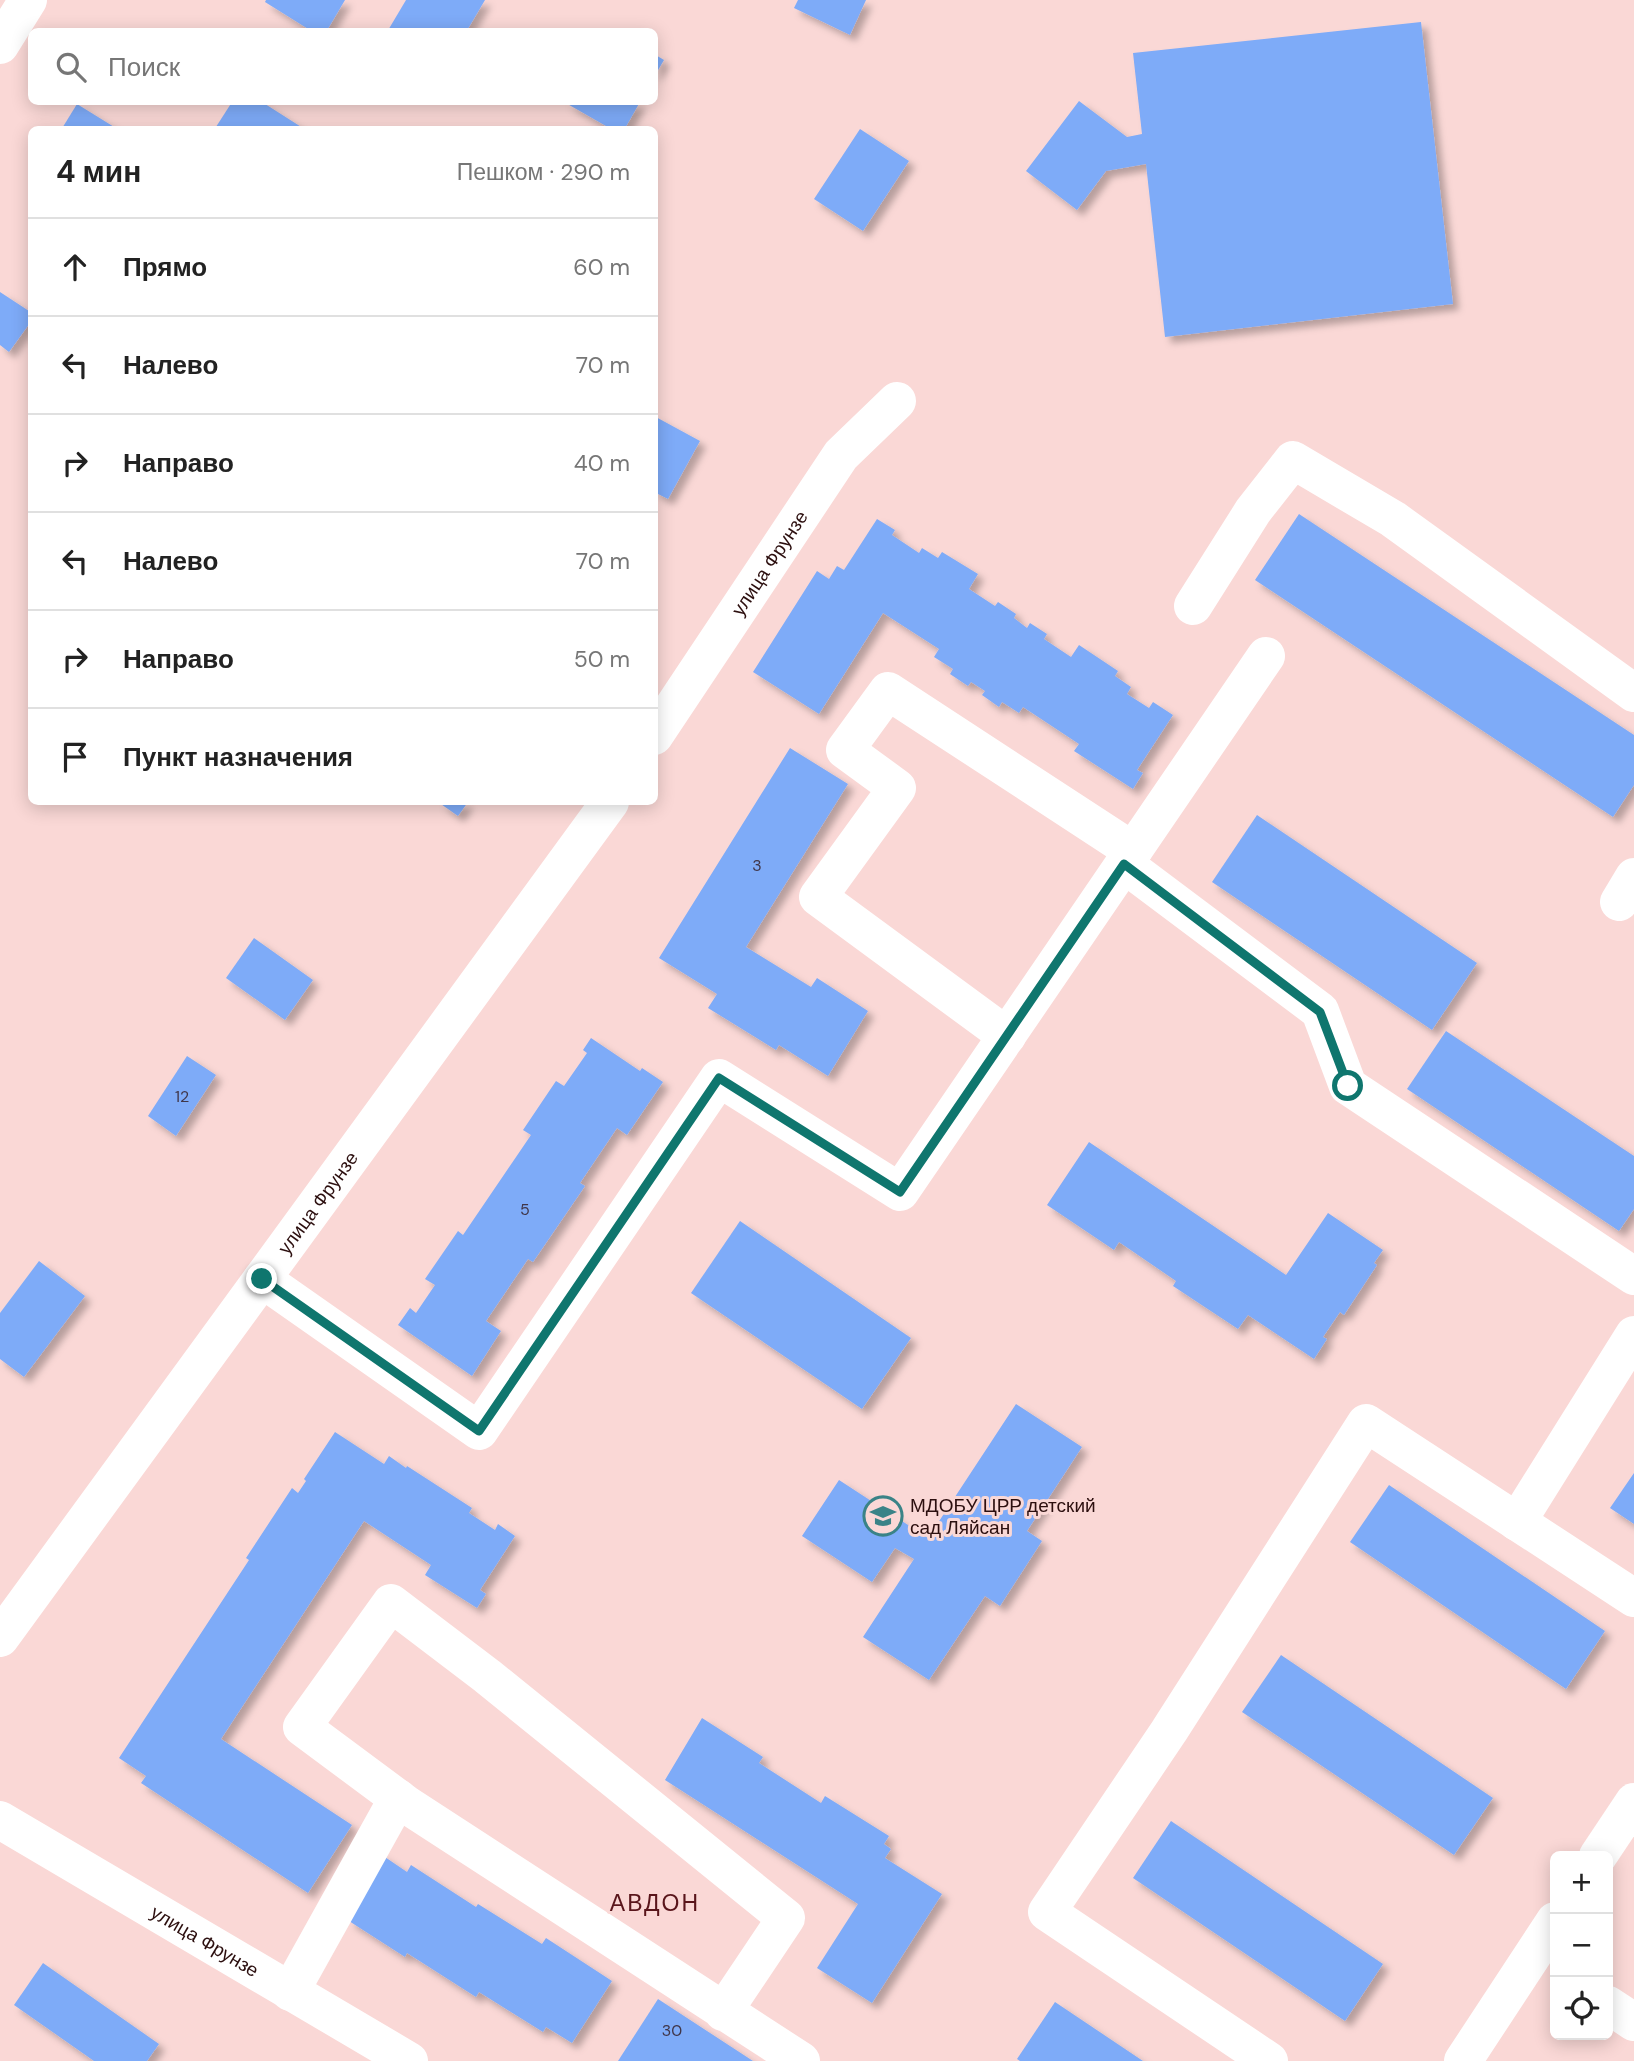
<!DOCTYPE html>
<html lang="ru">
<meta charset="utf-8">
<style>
:root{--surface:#fff;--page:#f2f2f2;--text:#222;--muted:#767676;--line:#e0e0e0}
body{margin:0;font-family:"DM Sans",sans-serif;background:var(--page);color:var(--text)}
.controls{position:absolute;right:21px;bottom:21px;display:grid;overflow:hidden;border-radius:10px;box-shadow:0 4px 18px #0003}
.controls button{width:63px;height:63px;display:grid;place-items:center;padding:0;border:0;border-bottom:2px solid var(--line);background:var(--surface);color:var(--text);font:35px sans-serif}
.stop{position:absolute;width:21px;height:21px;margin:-16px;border:5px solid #0f766e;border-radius:50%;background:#fff}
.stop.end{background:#0f766e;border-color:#fff;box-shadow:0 2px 7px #0008}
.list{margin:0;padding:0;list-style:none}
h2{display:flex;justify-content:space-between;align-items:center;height:91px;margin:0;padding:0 28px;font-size:30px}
h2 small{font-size:23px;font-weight:400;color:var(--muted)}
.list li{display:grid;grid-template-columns:46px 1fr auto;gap:21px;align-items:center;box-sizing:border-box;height:98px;padding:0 28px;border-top:2px solid var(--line)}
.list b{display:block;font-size:26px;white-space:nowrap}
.list em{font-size:23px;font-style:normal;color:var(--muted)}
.icon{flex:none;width:38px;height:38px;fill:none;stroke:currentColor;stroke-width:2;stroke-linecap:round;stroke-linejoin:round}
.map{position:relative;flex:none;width:1634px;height:2061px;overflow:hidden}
.search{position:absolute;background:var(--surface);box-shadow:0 4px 18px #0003;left:28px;top:28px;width:630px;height:77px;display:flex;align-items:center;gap:18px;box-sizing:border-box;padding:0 24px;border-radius:10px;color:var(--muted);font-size:26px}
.panel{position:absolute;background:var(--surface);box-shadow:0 4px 18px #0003;left:28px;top:126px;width:630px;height:679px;border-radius:10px}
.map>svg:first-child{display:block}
.building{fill:#7eabf8;filter:url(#shadow)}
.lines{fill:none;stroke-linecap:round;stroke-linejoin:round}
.minor{stroke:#fff;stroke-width:38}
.route{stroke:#0f766e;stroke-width:9}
.labels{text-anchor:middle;stroke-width:6;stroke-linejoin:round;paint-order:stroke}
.number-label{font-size:16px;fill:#403649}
.street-label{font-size:19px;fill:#2c0f0f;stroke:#fad8d6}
.poi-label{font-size:19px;fill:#2c0f0f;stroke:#fad8d6;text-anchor:start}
.quarter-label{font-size:23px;letter-spacing:2px;fill:#59151b;stroke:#fad8d6}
</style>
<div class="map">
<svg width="1634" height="2061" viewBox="0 0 1634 2061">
<defs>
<filter id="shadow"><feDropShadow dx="6" dy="6" stdDeviation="3.5" flood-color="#0004"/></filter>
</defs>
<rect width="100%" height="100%" fill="#fad8d6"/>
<!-- building -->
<g class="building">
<path d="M 266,0 L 345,0 L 326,32 L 313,32 L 265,2 Z"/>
<path d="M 406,0 L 485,0 L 466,32 L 387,32 Z"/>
<path d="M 798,0 L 866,0 L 850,35 L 794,8 Z"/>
<path d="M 1421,22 L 1453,304 L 1165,337 L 1146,164 L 1106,171 L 1077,210 L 1026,171 L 1079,101 L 1127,137 L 1142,134 L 1133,53 Z"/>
<path d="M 654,54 L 664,60 L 654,77 Z"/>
<path d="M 232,102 L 262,102 L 306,130 L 214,130 Z"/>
<path d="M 564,102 L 640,102 L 624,130 L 613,130 Z"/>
<path d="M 77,104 L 119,130 L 61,130 Z"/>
<path d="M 860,129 L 909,161 L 863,231 L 814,199 Z"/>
<path d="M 0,292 L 32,313 L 32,320 L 9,352 L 0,345 Z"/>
<path d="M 654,416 L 700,441 L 668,499 L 654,492 Z"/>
<path d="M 1299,514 L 1634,735 L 1634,785 L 1613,817 L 1255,580 Z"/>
<path d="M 877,519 L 895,530 L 892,535 L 919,553 L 922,548 L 938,558 L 942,552 L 978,574 L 969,589 L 995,606 L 998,602 L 1016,614 L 1014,618 L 1027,628 L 1030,623 L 1047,634 L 1044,639 L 1071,657 L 1079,645 L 1118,671 L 1115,676 L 1131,687 L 1127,694 L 1149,708 L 1153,702 L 1173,715 L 1137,770 L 1143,773 L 1133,789 L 1074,751 L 1079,744 L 1023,707 L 1019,713 L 1002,702 L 999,707 L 982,695 L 985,691 L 971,682 L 968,686 L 950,674 L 953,669 L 934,657 L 939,649 L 883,613 L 819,714 L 753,672 L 817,571 L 829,579 L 837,566 L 844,570 Z"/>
<path d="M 790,748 L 848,784 L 746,947 L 811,987 L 817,978 L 868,1011 L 828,1076 L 779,1045 L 776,1050 L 708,1008 L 717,994 L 659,958 Z"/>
<path d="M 438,802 L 468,802 L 458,816 Z"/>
<path d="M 1257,815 L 1477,963 L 1432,1030 L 1212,882 Z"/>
<path d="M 254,938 L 313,980 L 285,1020 L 226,978 Z"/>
<path d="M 1446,1031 L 1634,1156 L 1634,1209 L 1619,1231 L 1407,1089 Z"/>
<path d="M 591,1038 L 640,1071 L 642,1068 L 663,1082 L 627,1135 L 617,1128 L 580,1183 L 585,1186 L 533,1262 L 528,1259 L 486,1321 L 501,1331 L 472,1376 L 398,1325 L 410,1308 L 416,1313 L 435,1285 L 425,1279 L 458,1231 L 463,1235 L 531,1135 L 523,1130 L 556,1081 L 564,1086 L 587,1053 L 583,1050 Z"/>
<path d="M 187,1056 L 216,1075 L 176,1136 L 148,1116 Z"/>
<path d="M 1089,1142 L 1286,1275 L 1328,1213 L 1383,1250 L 1374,1263 L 1377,1265 L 1344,1315 L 1340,1312 L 1323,1337 L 1327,1339 L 1314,1359 L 1248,1315 L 1238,1329 L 1173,1286 L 1176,1281 L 1119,1242 L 1114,1250 L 1047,1205 Z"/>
<path d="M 740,1221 L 911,1338 L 862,1409 L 691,1293 Z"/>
<path d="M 39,1261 L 85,1296 L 24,1377 L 0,1359 L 0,1313 Z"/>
<path d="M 1016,1404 L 1082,1447 L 1027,1531 L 1042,1541 L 1000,1606 L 985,1596 L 929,1680 L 863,1637 L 914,1559 L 895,1548 L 872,1582 L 802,1536 L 839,1480 L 928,1538 Z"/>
<path d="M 335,1432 L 384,1464 L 389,1456 L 406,1468 L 407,1466 L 472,1508 L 469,1513 L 495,1530 L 498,1524 L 515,1536 L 480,1590 L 486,1594 L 477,1608 L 425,1575 L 431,1565 L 364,1521 L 221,1739 L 352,1825 L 308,1893 L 141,1783 L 146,1776 L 119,1758 L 249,1560 L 246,1558 L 292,1488 L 298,1493 L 306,1481 L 304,1479 Z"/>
<path d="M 1634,1473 L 1634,1524 L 1610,1508 Z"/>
<path d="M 1389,1485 L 1605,1631 L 1566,1689 L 1350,1542 Z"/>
<path d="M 1281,1655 L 1493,1798 L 1454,1855 L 1242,1712 Z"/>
<path d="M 702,1718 L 763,1757 L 759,1763 L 821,1803 L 825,1796 L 889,1836 L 884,1844 L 891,1849 L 885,1858 L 942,1894 L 872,2003 L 817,1968 L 858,1904 L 665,1780 Z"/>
<path d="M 1171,1821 L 1383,1964 L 1345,2021 L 1133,1878 Z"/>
<path d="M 379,1853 L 407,1872 L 411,1865 L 476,1907 L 478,1904 L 542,1944 L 546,1938 L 612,1981 L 572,2043 L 546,2027 L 543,2032 L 479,1992 L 476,1997 L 407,1953 L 405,1957 L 349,1921 Z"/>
<path d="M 43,1963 L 159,2044 L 147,2061 L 94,2061 L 14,2005 Z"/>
<path d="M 658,1999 L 753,2061 L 618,2061 Z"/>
<path d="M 1055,2002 L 1143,2061 L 1020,2061 L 1017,2059 Z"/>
</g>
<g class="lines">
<!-- minor -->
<g class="minor">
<path d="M 0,45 L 28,0"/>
<path d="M 1193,606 L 1253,511 L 1293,460 L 1393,519 L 1634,693"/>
<path id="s1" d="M 654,736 L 841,455 L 897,401"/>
<path d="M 1124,864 L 1320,1011 L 1348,1086 L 1634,1276"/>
<path d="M 1619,902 L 1634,877"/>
<path d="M 1007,1036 L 818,897 L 897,788 L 845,750 L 888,691 L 1133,851"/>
<path d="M 262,1279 L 479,1431 L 719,1078 L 900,1192 L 1266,656"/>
<path d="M 1517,1522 L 1634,1335"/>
<path id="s2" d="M 0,1638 L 610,802"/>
<path id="s3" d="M 0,1820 L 409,2061"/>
<path d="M 1598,1856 L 1634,1802"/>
<path d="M 290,1992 L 398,1798"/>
<path d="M 1608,2005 L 1634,2022"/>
<path d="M 723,2012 L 786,1918 L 487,1676 L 391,1603 L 302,1727 L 407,1805 L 801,2061"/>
<path d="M 1269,2061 L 1047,1912 L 1169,1731 L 1366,1423 L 1634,1598"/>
<path d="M 1463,2061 L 1555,1921"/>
</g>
</g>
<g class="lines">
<!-- route -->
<path class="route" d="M 262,1279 L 479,1431 L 719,1078 L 900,1192 L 1124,864 L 1320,1012 L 1348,1086"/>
</g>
<!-- icons -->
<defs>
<g id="school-ring" transform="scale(2.0125)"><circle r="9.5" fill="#fad8d6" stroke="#3a8387" stroke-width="1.5"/><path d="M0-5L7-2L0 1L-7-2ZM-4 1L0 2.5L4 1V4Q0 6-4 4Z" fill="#3a8387"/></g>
</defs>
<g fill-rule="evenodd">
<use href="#school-ring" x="883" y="1516"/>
</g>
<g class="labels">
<!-- number labels -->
<g class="number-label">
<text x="757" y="871">3</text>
<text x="182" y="1102">12</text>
<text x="525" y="1215">5</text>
<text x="672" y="2036">30</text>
</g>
<!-- street labels -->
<g class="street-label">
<text dy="7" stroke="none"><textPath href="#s1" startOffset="208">улица Фрунзе</textPath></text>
<text dy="7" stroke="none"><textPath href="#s2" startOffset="539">улица Фрунзе</textPath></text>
<text dy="7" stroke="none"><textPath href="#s3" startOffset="238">улица Фрунзе</textPath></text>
</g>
<!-- poi labels -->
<g class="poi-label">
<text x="910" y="1512">МДОБУ ЦРР детский<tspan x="910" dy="22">сад Ляйсан</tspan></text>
</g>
<!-- quarter labels -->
<g class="quarter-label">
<text x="655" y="1911">АВДОН</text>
</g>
</g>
</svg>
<div class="controls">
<button>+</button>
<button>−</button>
<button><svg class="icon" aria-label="locate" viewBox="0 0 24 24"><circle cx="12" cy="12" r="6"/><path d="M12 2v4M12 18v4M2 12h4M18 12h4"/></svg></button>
</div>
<div class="stop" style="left:1348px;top:1086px"></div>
<div class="stop end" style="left:262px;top:1279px"></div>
<div class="search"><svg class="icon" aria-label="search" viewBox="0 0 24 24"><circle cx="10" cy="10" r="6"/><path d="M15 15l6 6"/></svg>Поиск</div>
<section class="panel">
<h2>4 мин<small>Пешком · 290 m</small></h2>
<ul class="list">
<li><svg class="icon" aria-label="ahead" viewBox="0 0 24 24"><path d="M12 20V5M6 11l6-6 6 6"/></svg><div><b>Прямо</b></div><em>60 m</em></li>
<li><svg class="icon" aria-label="left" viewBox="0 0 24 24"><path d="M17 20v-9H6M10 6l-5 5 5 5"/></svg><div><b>Налево</b></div><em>70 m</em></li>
<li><svg class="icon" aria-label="right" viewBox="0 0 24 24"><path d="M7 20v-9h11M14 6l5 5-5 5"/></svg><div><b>Направо</b></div><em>40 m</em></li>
<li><svg class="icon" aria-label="left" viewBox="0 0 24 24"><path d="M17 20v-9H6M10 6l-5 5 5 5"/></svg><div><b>Налево</b></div><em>70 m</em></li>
<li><svg class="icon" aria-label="right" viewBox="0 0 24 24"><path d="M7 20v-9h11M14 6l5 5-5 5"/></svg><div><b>Направо</b></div><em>50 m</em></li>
<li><svg class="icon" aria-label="arrive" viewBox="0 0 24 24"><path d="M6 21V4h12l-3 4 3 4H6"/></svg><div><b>Пункт назначения</b></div></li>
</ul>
</section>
</div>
